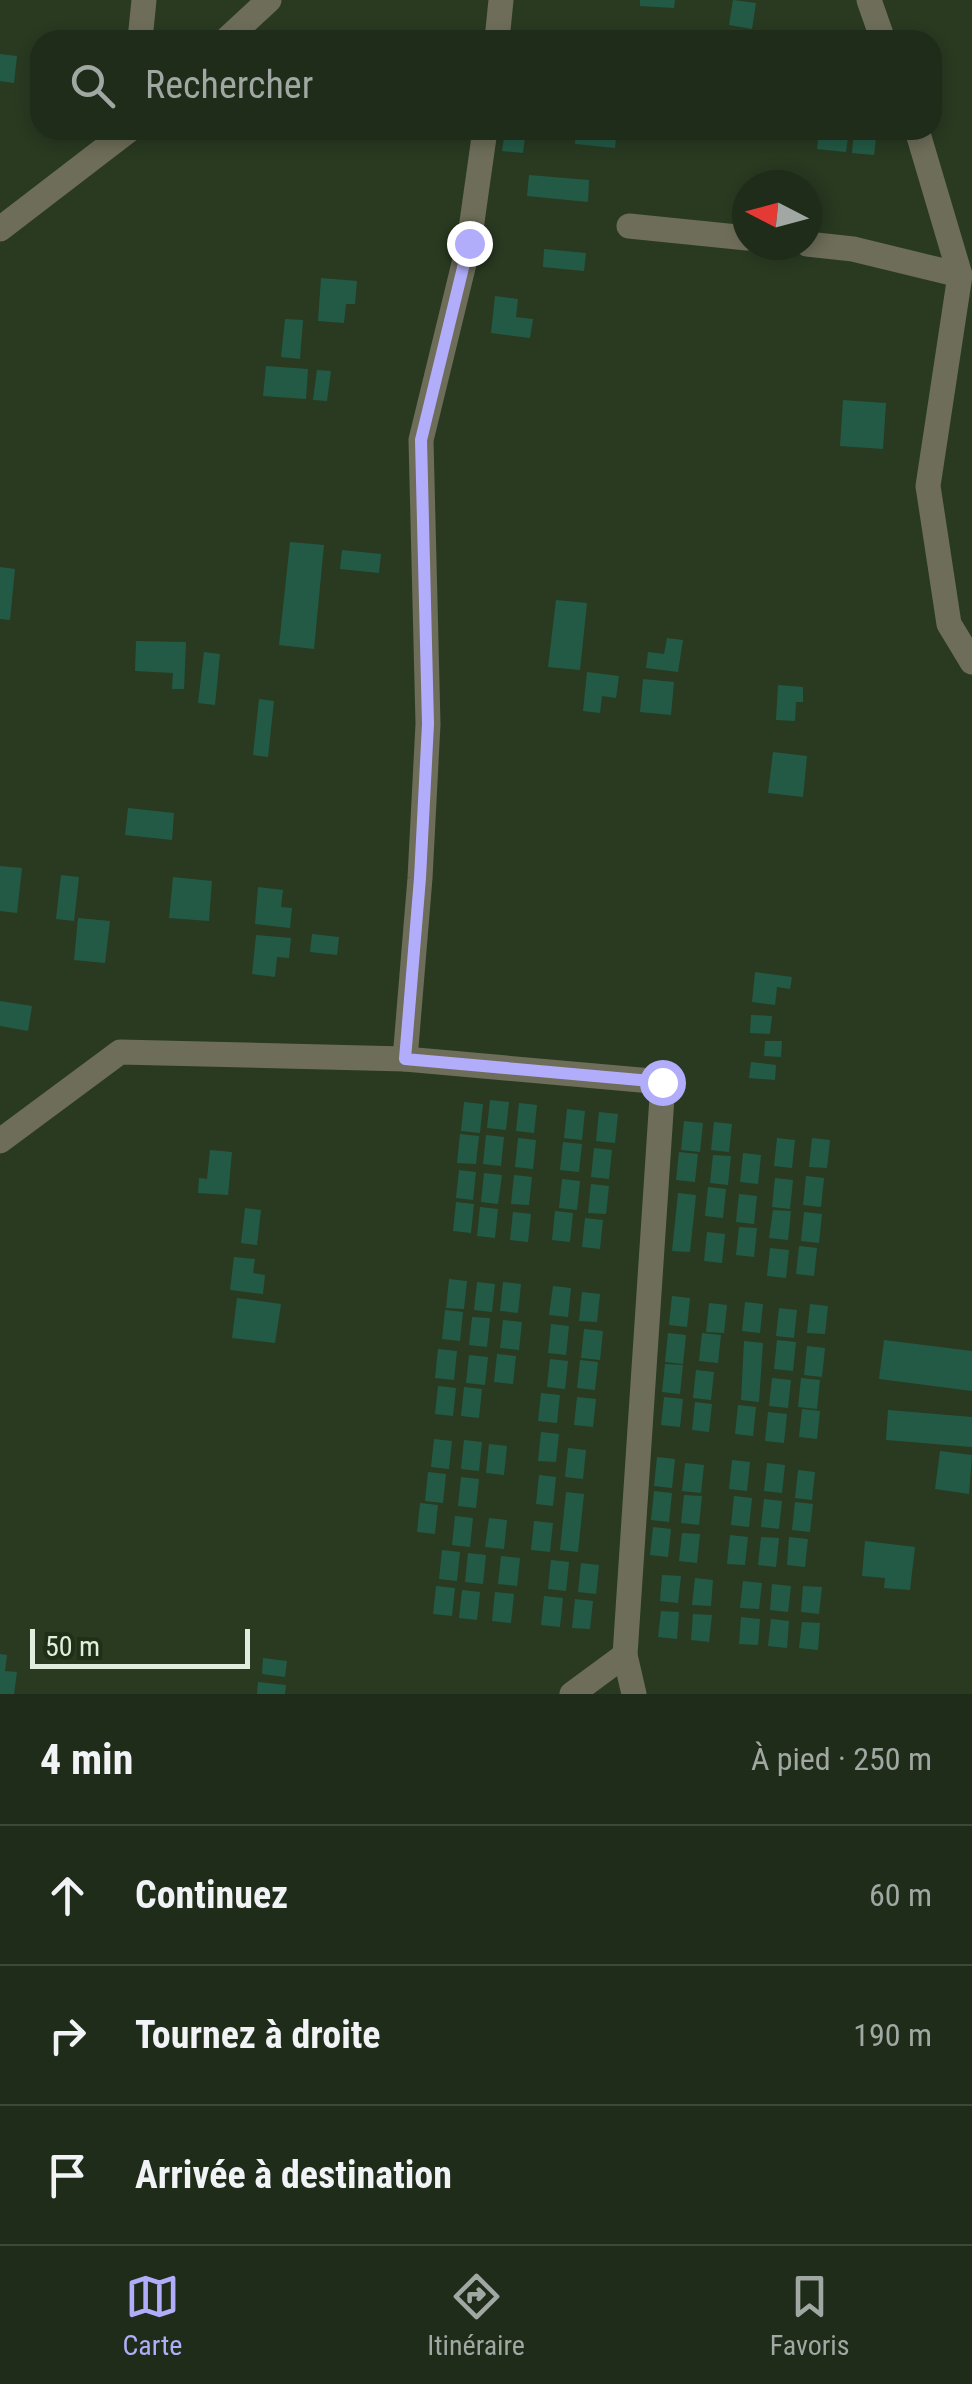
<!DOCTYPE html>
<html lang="fr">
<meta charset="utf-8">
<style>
:root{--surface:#1f2c19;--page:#2c3826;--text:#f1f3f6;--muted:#a1a7a2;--line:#3c4838;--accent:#b2adfa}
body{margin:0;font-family:"Roboto Condensed",sans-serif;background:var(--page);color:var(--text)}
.compass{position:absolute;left:732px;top:170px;width:90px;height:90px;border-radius:50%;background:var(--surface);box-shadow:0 5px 15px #0003;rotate:276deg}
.scale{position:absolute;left:30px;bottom:25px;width:220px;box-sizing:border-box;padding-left:10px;border:5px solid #e1eddd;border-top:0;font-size:28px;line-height:35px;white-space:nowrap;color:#e1eddd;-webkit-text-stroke:8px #1f3017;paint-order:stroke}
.stop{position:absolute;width:30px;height:30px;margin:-22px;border:8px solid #b2adfa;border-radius:50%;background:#fff}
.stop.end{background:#b2adfa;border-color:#fff;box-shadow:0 2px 10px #0008}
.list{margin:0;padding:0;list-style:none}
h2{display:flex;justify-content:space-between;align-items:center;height:130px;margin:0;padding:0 40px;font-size:42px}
h2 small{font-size:32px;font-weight:400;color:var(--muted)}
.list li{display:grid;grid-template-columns:65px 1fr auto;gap:30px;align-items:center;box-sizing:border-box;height:140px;padding:0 40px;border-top:2px solid var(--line)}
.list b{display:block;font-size:38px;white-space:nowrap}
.list em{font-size:32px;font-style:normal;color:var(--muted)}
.icon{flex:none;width:55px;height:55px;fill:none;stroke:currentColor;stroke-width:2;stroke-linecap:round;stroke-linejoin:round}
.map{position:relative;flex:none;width:972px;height:1694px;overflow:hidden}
.search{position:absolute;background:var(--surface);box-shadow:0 5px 15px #0003;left:30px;right:30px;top:30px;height:110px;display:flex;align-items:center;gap:25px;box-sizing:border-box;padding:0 35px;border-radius:30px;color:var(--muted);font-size:38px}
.sheet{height:550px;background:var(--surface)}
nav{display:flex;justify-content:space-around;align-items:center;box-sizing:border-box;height:140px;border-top:2px solid var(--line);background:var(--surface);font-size:28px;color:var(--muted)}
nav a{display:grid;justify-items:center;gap:5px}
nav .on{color:var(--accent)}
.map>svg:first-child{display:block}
.building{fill:#235a46}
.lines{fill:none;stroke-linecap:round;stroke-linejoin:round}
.street{stroke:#6d6d59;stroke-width:25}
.route{stroke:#b2adfa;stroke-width:12}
</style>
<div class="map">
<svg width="972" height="1694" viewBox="0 0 972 1694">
<rect width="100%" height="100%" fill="#293a21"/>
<!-- building -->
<g class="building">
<path d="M 640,0 L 675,0 L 674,8 L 640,6 Z"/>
<path d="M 733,0 L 756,3 L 752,29 L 729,25 Z"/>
<path d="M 0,54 L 17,56 L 14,83 L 0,81 Z"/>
<path d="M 505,130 L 526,130 L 523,153 L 502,151 Z"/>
<path d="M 576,130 L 617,130 L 615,148 L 575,144 Z"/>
<path d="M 819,130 L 849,130 L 846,152 L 817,149 Z"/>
<path d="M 854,130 L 877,130 L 874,155 L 852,153 Z"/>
<path d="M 529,175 L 589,180 L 588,202 L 527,196 Z"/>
<path d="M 544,249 L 586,253 L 584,271 L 543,267 Z"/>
<path d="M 321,278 L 357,281 L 355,304 L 346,304 L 344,323 L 318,321 Z"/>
<path d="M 495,296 L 518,299 L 516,317 L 533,319 L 530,338 L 491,333 Z"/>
<path d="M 285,319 L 303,320 L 300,359 L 281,357 Z"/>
<path d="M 266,366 L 308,369 L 306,399 L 263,396 Z"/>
<path d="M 317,370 L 331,371 L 327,401 L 313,400 Z"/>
<path d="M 843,400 L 886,403 L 883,449 L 840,446 Z"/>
<path d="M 290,542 L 324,545 L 314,649 L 279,645 Z"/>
<path d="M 342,550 L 381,554 L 379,573 L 340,569 Z"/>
<path d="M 0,567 L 15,569 L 10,620 L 0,619 Z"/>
<path d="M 556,600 L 587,603 L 580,670 L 548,667 Z"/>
<path d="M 667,638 L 683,640 L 678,672 L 646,668 L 648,652 L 664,654 Z"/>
<path d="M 136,641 L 186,642 L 184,689 L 172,689 L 173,673 L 135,671 Z"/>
<path d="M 204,652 L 220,654 L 215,705 L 198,703 Z"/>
<path d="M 587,672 L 619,676 L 616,698 L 602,696 L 600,713 L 583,711 Z"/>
<path d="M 643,679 L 674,682 L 671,715 L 640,712 Z"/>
<path d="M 778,685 L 803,687 L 803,702 L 796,702 L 795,721 L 776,720 Z"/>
<path d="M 259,699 L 274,701 L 268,757 L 253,755 Z"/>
<path d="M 773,752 L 807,756 L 803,797 L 768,793 Z"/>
<path d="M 128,808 L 174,813 L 172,840 L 125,835 Z"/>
<path d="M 0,866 L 22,868 L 17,913 L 0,911 Z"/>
<path d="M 61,875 L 79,877 L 74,921 L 56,919 Z"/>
<path d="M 173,877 L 212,881 L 209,921 L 169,918 Z"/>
<path d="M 258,887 L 283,890 L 281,907 L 292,908 L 290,928 L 255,924 Z"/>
<path d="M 78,918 L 110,921 L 105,963 L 74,960 Z"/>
<path d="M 312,934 L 339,937 L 337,955 L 310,952 Z"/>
<path d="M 256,935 L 291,938 L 289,958 L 277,957 L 275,977 L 252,974 Z"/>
<path d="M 755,972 L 792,977 L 790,989 L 777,987 L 775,1005 L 752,1002 Z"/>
<path d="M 0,1001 L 32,1006 L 28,1031 L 0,1026 Z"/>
<path d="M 751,1015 L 772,1016 L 770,1034 L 750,1033 Z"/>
<path d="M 765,1041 L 782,1041 L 781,1057 L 764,1056 Z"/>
<path d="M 751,1062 L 776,1065 L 775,1080 L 749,1078 Z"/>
<path d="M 490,1100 L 509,1102 L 506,1130 L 487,1128 Z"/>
<path d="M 464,1102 L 483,1104 L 480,1133 L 461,1131 Z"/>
<path d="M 519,1103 L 537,1105 L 534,1133 L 516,1131 Z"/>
<path d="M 567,1109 L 585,1111 L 582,1140 L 564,1138 Z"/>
<path d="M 599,1112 L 618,1114 L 615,1143 L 596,1141 Z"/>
<path d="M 684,1121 L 703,1123 L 700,1152 L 681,1150 Z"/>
<path d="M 714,1122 L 732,1124 L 729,1152 L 711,1150 Z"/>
<path d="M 460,1134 L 479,1136 L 476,1164 L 457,1163 Z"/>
<path d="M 486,1135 L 504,1137 L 501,1166 L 483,1164 Z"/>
<path d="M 518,1138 L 536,1140 L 533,1169 L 515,1167 Z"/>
<path d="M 777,1138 L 795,1140 L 792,1168 L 774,1166 Z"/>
<path d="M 812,1138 L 830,1140 L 827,1168 L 809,1167 Z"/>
<path d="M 563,1142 L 582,1144 L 579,1172 L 560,1170 Z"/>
<path d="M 594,1148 L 612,1150 L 609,1179 L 591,1177 Z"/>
<path d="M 210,1150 L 232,1152 L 228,1195 L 198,1193 L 199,1178 L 207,1179 Z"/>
<path d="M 679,1152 L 698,1154 L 695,1182 L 676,1180 Z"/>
<path d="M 743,1153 L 761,1155 L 758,1184 L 740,1182 Z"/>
<path d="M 713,1155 L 731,1156 L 728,1185 L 710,1183 Z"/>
<path d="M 459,1170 L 476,1172 L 473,1200 L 456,1198 Z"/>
<path d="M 484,1173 L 502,1175 L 498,1204 L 481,1202 Z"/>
<path d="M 514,1175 L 532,1177 L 529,1205 L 511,1204 Z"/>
<path d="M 806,1176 L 824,1178 L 821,1207 L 803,1205 Z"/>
<path d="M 775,1178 L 793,1180 L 790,1209 L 772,1207 Z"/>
<path d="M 562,1179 L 580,1181 L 577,1210 L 559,1208 Z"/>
<path d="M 591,1184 L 609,1186 L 606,1214 L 588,1213 Z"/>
<path d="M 708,1187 L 726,1189 L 723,1218 L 705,1216 Z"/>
<path d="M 678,1193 L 696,1195 L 690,1252 L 672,1251 Z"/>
<path d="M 739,1194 L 757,1196 L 754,1224 L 736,1222 Z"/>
<path d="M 456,1202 L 474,1204 L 471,1233 L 453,1231 Z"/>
<path d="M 480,1207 L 498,1209 L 495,1238 L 477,1236 Z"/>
<path d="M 245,1208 L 261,1210 L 257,1245 L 241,1243 Z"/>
<path d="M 773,1210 L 791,1211 L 788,1240 L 769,1238 Z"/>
<path d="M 555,1211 L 573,1213 L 570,1242 L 552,1240 Z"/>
<path d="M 513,1212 L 531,1214 L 528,1242 L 510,1240 Z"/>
<path d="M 804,1212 L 822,1214 L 819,1243 L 801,1241 Z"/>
<path d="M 585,1218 L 603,1220 L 600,1249 L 582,1247 Z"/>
<path d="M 739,1227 L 757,1228 L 754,1257 L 736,1255 Z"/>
<path d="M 707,1232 L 725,1234 L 722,1263 L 704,1261 Z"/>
<path d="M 799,1246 L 817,1248 L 814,1276 L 796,1274 Z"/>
<path d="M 770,1248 L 789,1250 L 786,1278 L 767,1276 Z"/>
<path d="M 234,1257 L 255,1259 L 253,1273 L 265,1275 L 263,1294 L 230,1290 Z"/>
<path d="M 449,1279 L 467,1281 L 464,1309 L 446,1308 Z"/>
<path d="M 477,1282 L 495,1284 L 492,1312 L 474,1310 Z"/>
<path d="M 503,1282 L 521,1284 L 518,1313 L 500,1311 Z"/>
<path d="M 553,1286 L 571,1288 L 568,1317 L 549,1315 Z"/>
<path d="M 582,1292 L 600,1294 L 597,1322 L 579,1321 Z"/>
<path d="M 672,1296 L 690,1298 L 687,1327 L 669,1325 Z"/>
<path d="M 237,1298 L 281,1304 L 275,1343 L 232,1338 Z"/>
<path d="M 745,1302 L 763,1304 L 760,1333 L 742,1331 Z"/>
<path d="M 709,1303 L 727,1305 L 724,1333 L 706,1332 Z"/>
<path d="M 810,1304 L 828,1306 L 825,1334 L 807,1333 Z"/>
<path d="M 779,1308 L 797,1310 L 794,1338 L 776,1336 Z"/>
<path d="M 445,1310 L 463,1312 L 460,1341 L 442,1339 Z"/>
<path d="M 472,1317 L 490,1318 L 487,1347 L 469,1345 Z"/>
<path d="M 503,1320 L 522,1322 L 519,1350 L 500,1348 Z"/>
<path d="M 551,1324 L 569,1326 L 566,1355 L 548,1353 Z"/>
<path d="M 584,1329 L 603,1331 L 600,1360 L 581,1358 Z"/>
<path d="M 668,1333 L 686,1335 L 683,1364 L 665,1362 Z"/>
<path d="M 702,1333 L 721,1335 L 718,1363 L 699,1361 Z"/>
<path d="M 777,1340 L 796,1342 L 793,1371 L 774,1369 Z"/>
<path d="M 884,1340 L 972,1351 L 972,1391 L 879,1379 Z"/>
<path d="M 744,1341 L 763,1343 L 759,1402 L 741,1400 Z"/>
<path d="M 807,1346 L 825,1348 L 822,1377 L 804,1375 Z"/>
<path d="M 438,1349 L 457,1351 L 454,1380 L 435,1378 Z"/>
<path d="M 497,1354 L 516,1356 L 513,1384 L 494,1382 Z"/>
<path d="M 469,1355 L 488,1357 L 485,1385 L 466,1383 Z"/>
<path d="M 550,1359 L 568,1361 L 565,1389 L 547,1387 Z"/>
<path d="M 580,1360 L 598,1362 L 595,1390 L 577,1388 Z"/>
<path d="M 665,1364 L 683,1365 L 680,1394 L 662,1392 Z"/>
<path d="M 696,1370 L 714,1372 L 711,1400 L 693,1398 Z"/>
<path d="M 772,1378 L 791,1380 L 788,1408 L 769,1406 Z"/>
<path d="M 801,1378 L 820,1380 L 817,1409 L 798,1407 Z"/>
<path d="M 438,1386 L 456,1388 L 453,1416 L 435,1414 Z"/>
<path d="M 464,1387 L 482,1389 L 479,1418 L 461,1416 Z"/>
<path d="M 541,1393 L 560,1395 L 557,1423 L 538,1421 Z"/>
<path d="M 577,1397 L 596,1399 L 593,1427 L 574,1425 Z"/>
<path d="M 664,1397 L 683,1399 L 680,1427 L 661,1425 Z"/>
<path d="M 695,1402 L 712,1404 L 709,1432 L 692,1430 Z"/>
<path d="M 738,1405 L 756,1407 L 753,1436 L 735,1434 Z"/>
<path d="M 802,1409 L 820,1411 L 817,1439 L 799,1437 Z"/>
<path d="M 888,1410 L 972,1417 L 972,1447 L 886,1440 Z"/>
<path d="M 768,1412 L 787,1414 L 784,1443 L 765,1441 Z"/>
<path d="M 541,1432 L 559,1434 L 556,1462 L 538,1461 Z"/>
<path d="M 434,1439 L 452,1441 L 449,1469 L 431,1467 Z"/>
<path d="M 464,1440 L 482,1442 L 479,1471 L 461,1469 Z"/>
<path d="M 489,1444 L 507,1446 L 504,1475 L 486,1473 Z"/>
<path d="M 568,1448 L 586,1450 L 583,1479 L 565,1477 Z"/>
<path d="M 940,1451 L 972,1455 L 969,1494 L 935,1489 Z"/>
<path d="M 657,1457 L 675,1459 L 672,1488 L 654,1486 Z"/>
<path d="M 732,1460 L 750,1462 L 747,1491 L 729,1489 Z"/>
<path d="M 685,1463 L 704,1465 L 701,1493 L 682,1491 Z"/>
<path d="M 767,1463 L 785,1465 L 782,1493 L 764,1491 Z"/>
<path d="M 798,1470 L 815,1472 L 812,1500 L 795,1498 Z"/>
<path d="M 428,1472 L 446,1474 L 443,1503 L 425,1501 Z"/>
<path d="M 539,1475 L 556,1477 L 553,1506 L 536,1504 Z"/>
<path d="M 461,1477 L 479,1479 L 476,1508 L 458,1506 Z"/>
<path d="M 654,1491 L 672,1493 L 669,1522 L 651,1520 Z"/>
<path d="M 566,1492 L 584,1494 L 578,1552 L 560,1550 Z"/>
<path d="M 684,1495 L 702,1496 L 699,1525 L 681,1523 Z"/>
<path d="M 734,1496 L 752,1498 L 749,1527 L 731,1525 Z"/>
<path d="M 764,1499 L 782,1501 L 779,1529 L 761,1527 Z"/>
<path d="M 795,1502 L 813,1504 L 810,1532 L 792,1530 Z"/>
<path d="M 420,1503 L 438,1505 L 435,1534 L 417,1532 Z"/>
<path d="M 455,1516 L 473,1518 L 470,1547 L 452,1545 Z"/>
<path d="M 489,1518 L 507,1520 L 504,1549 L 485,1547 Z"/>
<path d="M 534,1521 L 553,1523 L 550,1552 L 531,1550 Z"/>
<path d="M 653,1527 L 671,1529 L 668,1557 L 650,1555 Z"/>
<path d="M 682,1533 L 700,1534 L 697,1563 L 679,1561 Z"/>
<path d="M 730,1535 L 748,1537 L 745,1565 L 727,1564 Z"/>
<path d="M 761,1537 L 779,1538 L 776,1567 L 758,1565 Z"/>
<path d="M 789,1537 L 808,1539 L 805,1567 L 787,1565 Z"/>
<path d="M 865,1541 L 915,1547 L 910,1590 L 884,1588 L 885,1578 L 862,1576 Z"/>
<path d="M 442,1550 L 460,1552 L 457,1581 L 439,1579 Z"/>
<path d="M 468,1553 L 486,1555 L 483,1584 L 465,1582 Z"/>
<path d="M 501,1556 L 520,1558 L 517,1586 L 498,1584 Z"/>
<path d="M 551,1560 L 569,1562 L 566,1591 L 548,1589 Z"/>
<path d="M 581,1563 L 599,1565 L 596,1594 L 578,1592 Z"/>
<path d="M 662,1575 L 681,1576 L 678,1603 L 660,1601 Z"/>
<path d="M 695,1578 L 713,1580 L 711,1606 L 692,1605 Z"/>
<path d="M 743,1581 L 762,1583 L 759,1609 L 740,1608 Z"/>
<path d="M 772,1584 L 791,1586 L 788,1612 L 770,1610 Z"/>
<path d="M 436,1586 L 455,1588 L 452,1616 L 433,1614 Z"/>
<path d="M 803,1586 L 822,1587 L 819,1614 L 801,1612 Z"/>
<path d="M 462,1590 L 480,1592 L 477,1620 L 459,1618 Z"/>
<path d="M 495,1592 L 514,1594 L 511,1623 L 492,1621 Z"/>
<path d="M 544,1596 L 563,1598 L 560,1627 L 541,1625 Z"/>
<path d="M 575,1599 L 593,1601 L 590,1629 L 572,1628 Z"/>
<path d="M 661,1611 L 679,1612 L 677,1639 L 658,1637 Z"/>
<path d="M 693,1614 L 712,1615 L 709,1642 L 691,1640 Z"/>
<path d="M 741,1617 L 760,1619 L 758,1645 L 739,1644 Z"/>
<path d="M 771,1619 L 789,1621 L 787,1648 L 768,1646 Z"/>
<path d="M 802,1622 L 820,1623 L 818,1650 L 799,1648 Z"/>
<path d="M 0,1654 L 7,1655 L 5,1671 L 17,1672 L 14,1694 L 0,1694 Z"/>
<path d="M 263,1658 L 287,1661 L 285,1677 L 262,1674 Z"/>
<path d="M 258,1682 L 286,1685 L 285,1694 L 257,1694 Z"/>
</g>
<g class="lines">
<!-- street -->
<g class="street">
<path d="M 869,0 L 883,40"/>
<path d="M 140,40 L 144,0"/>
<path d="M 226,40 L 269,0"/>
<path d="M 497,40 L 501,0"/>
<path d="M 485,130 L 469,243 L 421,440 L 428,724 L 420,878 L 405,1059 L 663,1082 L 625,1655 L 634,1694"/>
<path d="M 917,130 L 960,275 L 928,486 L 949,624 L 972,662"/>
<path d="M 629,226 L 747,238"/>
<path d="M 0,229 L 129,130"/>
<path d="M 807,244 L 853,249 L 960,275"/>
<path d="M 0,1141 L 120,1052 L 405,1059"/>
<path d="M 572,1694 L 625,1655"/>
</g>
</g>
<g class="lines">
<!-- route -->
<path class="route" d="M 469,243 L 421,440 L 428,724 L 420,878 L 405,1059 L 662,1082"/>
</g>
</svg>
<svg class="compass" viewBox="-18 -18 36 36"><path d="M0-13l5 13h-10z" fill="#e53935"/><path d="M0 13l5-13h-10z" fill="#a1a7a2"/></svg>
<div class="scale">50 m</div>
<div class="stop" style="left:662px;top:1082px"></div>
<div class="stop end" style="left:469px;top:243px"></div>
<div class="search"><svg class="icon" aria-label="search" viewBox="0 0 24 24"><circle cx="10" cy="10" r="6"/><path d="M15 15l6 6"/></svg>Rechercher</div>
</div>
<section class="sheet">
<h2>4 min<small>À pied · 250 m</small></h2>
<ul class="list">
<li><svg class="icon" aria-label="ahead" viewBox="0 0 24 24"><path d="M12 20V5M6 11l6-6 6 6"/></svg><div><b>Continuez</b></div><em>60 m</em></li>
<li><svg class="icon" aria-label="right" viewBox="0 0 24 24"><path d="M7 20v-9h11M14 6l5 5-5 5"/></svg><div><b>Tournez à droite</b></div><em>190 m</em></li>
<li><svg class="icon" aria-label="arrive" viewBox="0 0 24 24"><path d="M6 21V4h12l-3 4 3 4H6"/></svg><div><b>Arrivée à destination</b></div></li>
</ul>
</section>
<nav>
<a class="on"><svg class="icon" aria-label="map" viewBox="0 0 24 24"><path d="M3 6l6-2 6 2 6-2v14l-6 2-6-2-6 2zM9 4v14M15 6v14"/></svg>Carte</a>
<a><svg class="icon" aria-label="directions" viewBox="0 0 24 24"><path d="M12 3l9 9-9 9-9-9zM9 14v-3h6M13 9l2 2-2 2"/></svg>Itinéraire</a>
<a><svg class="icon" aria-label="saved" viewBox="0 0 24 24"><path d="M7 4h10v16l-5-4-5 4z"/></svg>Favoris</a>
</nav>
